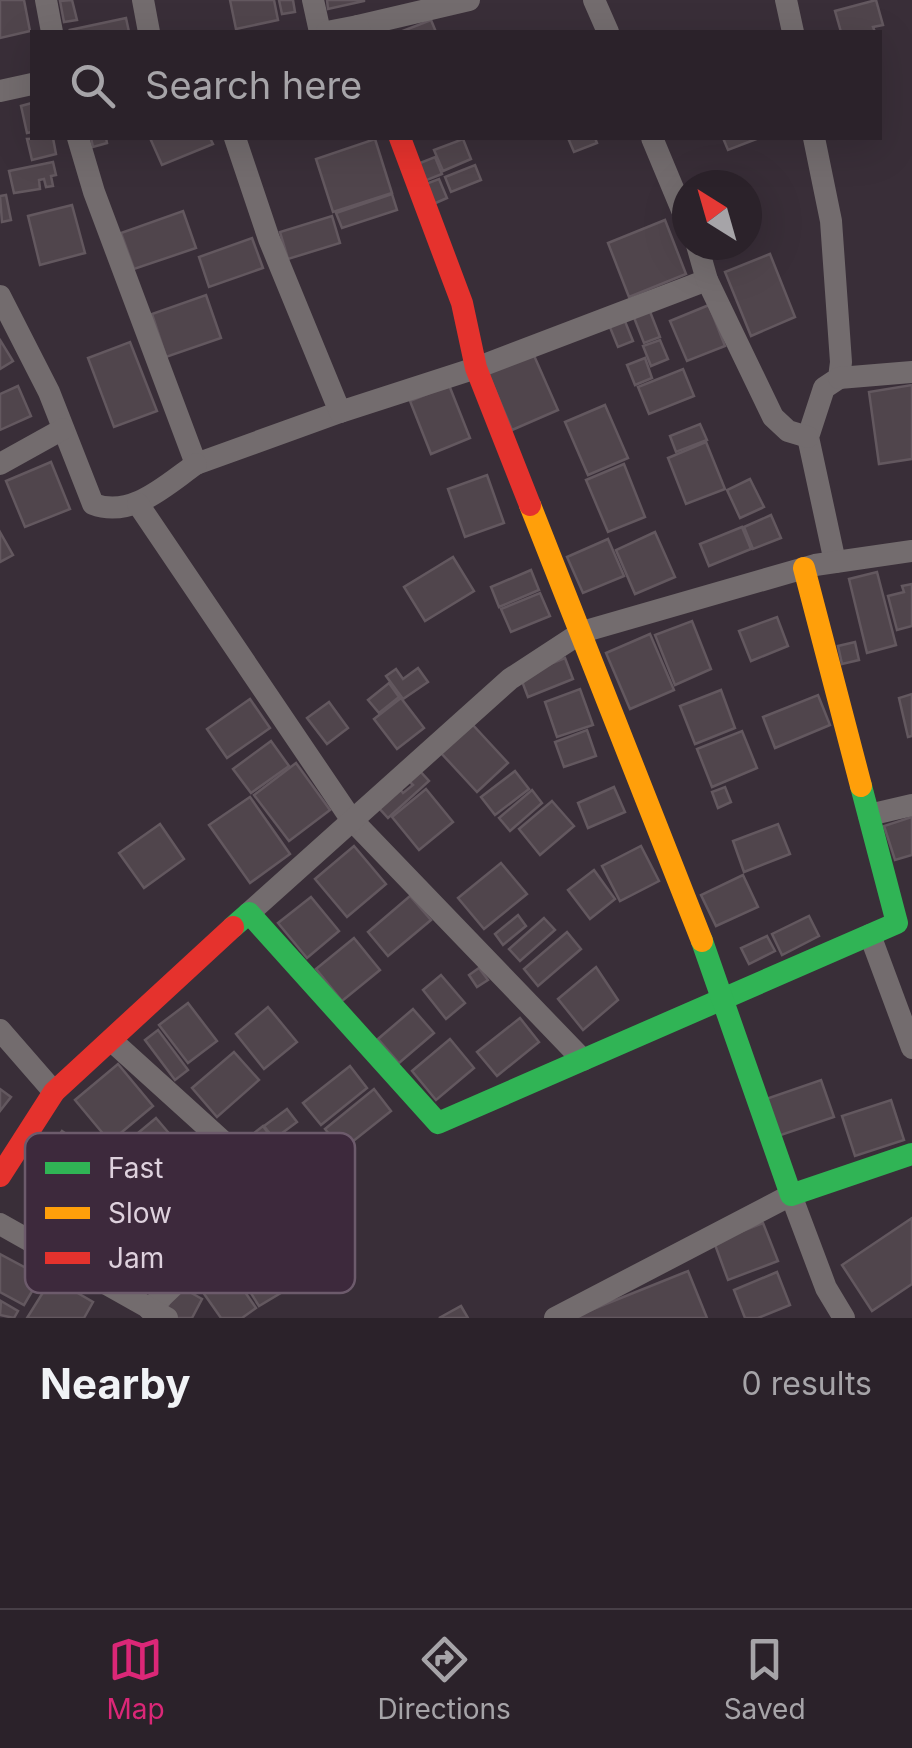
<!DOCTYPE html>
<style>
:root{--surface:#2b222a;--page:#372f36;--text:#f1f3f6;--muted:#a6a4a8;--line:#473f47;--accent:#db2777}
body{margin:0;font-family:Inter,sans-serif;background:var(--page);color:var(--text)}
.compass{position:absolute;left:672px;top:170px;width:90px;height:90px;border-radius:50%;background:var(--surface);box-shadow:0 10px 40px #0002;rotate:323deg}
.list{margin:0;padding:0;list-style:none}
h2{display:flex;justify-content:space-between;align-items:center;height:130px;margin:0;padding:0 40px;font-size:42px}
h2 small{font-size:32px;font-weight:400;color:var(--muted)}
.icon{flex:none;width:55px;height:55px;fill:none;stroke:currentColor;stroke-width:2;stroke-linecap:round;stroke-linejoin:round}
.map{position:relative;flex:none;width:912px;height:1318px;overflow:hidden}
.search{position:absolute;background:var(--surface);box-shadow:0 10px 40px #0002;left:30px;right:30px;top:30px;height:110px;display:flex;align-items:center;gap:25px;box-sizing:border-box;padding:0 35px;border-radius:0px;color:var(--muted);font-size:38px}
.sheet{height:290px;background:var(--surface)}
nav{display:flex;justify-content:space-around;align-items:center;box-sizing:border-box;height:140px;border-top:2px solid var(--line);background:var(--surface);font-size:28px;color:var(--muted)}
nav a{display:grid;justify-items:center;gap:5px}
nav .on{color:var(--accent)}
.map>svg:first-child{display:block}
.building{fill:#50454c;stroke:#63585f;stroke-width:2.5}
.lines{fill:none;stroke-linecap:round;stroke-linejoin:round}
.street{stroke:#736c6e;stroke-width:22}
.fast{stroke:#30b455;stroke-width:22}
.slow{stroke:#ff9f0a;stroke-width:22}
.jam{stroke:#e5322d;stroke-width:22}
.key{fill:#3d293c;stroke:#6d5b6c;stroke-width:2.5}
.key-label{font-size:28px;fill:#ded1dd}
</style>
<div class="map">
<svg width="912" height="1318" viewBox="0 0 912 1318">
<rect width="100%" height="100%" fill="#392e38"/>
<!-- building -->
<g class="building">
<path d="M 0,0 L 24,0 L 30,31 L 0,38 Z"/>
<path d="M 72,0 L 77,20 L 64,22 L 60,1 Z"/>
<path d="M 230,0 L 274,0 L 278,20 L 236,29 Z"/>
<path d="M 279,0 L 293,0 L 295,12 L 282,14 Z"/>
<path d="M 327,0 L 364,0 L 364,1 L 328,9 Z"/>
<path d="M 876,0 L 883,25 L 873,27 L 875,32 L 841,32 L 835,11 Z"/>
<path d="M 126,18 L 129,32 L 71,32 L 70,30 Z"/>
<path d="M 431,20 L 436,32 L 400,32 Z"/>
<path d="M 32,103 L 32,132 L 27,133 L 21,106 Z"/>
<path d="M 53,138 L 56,154 L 32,160 L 27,139 Z"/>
<path d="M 91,138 L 106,138 L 107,143 L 93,147 Z"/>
<path d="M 150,138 L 210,138 L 213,144 L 162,165 Z"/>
<path d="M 568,138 L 595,138 L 597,143 L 574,152 Z"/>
<path d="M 723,138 L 759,138 L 728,150 Z"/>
<path d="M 375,139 L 392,193 L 333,212 L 316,159 Z"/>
<path d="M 463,139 L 471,159 L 443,171 L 434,150 Z"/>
<path d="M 435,157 L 442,174 L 422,182 L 415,165 Z"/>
<path d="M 53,162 L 56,175 L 51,176 L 53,186 L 46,187 L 44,179 L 39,180 L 40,189 L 14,193 L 9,171 Z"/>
<path d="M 475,165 L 481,180 L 451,192 L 445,177 Z"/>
<path d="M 439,179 L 447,198 L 431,205 L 423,185 Z"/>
<path d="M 392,194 L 397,210 L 342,228 L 336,213 Z"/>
<path d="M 6,195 L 11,220 L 2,222 L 0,196 Z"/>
<path d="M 72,205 L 85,253 L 40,265 L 28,216 Z"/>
<path d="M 183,211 L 196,248 L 134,269 L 121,233 Z"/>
<path d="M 332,216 L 340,243 L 288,259 L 280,232 Z"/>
<path d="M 665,220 L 686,274 L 629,297 L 608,243 Z"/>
<path d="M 252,238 L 263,268 L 209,287 L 199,257 Z"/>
<path d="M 770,254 L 795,317 L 751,336 L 725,272 Z"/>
<path d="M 206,295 L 221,338 L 166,357 L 152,314 Z"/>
<path d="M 709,305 L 725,346 L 687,361 L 670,321 Z"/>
<path d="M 649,309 L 660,337 L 644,343 L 633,315 Z"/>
<path d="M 622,314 L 633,341 L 618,347 L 607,320 Z"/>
<path d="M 0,340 L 13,361 L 0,369 Z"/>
<path d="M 660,340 L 668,359 L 651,366 L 643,346 Z"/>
<path d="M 130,342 L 157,411 L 114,427 L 88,358 Z"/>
<path d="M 532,351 L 558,410 L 512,430 L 487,371 Z"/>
<path d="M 645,358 L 652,378 L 635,385 L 627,365 Z"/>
<path d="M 683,369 L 694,396 L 649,414 L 638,387 Z"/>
<path d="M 449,385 L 470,438 L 431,454 L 410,401 Z"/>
<path d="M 912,385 L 912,459 L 879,464 L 869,392 Z"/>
<path d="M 18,386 L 31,416 L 0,430 L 0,394 Z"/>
<path d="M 605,405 L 628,458 L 588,475 L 565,422 Z"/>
<path d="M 700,424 L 707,440 L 676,452 L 670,436 Z"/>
<path d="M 706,442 L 725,489 L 686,504 L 668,458 Z"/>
<path d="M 51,462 L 70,509 L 25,527 L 6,481 Z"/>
<path d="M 624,464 L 645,517 L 608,532 L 586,480 Z"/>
<path d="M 487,475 L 504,523 L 465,537 L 448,489 Z"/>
<path d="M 750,479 L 764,507 L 740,518 L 727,490 Z"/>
<path d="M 771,515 L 781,538 L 753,549 L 744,527 Z"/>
<path d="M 742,527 L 751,549 L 709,566 L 700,544 Z"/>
<path d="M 0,532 L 13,555 L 0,562 Z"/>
<path d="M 655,532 L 675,577 L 635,594 L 616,550 Z"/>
<path d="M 608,539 L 624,576 L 583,593 L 567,557 Z"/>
<path d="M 453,557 L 474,591 L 425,621 L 404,587 Z"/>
<path d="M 531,570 L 539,590 L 499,607 L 491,587 Z"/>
<path d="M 877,572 L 896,645 L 867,653 L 849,579 Z"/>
<path d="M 912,584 L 912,626 L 897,630 L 888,596 L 904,592 L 902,586 Z"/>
<path d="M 540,593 L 550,616 L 511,632 L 501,609 Z"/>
<path d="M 777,617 L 788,646 L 751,661 L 739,631 Z"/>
<path d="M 692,621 L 711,669 L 675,685 L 655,635 Z"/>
<path d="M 650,634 L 674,690 L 630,709 L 606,653 Z"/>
<path d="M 855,642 L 859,660 L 842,664 L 838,646 Z"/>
<path d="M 565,658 L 573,679 L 528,697 L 520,676 Z"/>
<path d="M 418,668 L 428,682 L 403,699 L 386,676 L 396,669 L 403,679 Z"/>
<path d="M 389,683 L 399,697 L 379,713 L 368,700 Z"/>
<path d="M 580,689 L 593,725 L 557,737 L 545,702 Z"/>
<path d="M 721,690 L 735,728 L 695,744 L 680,706 Z"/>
<path d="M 912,694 L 912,736 L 908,737 L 899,698 Z"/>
<path d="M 818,695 L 830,725 L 775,748 L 763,717 Z"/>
<path d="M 401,698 L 424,728 L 397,749 L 374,719 Z"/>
<path d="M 250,699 L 270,728 L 227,758 L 207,729 Z"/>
<path d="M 329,702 L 348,728 L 327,744 L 307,718 Z"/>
<path d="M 472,724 L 508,763 L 477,792 L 441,753 Z"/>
<path d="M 587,730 L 596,756 L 564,767 L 555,742 Z"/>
<path d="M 742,731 L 757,768 L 712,787 L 697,749 Z"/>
<path d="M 271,741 L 289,766 L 251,793 L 233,769 Z"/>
<path d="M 296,763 L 330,810 L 289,841 L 254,795 Z"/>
<path d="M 419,770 L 429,781 L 388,818 L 378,807 L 399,788 L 403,793 L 413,785 L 408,780 Z"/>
<path d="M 515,771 L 529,789 L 495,815 L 481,797 Z"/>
<path d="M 614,787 L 625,812 L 588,828 L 578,803 Z"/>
<path d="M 725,787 L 731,802 L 718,808 L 712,792 Z"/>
<path d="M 426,789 L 453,822 L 419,850 L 392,817 Z"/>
<path d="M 532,790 L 542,803 L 510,831 L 499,818 Z"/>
<path d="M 250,797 L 290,854 L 250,883 L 209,825 Z"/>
<path d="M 552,801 L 574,826 L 540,855 L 519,829 Z"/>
<path d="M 912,817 L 912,855 L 895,860 L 884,826 Z"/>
<path d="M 160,824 L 184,859 L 144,888 L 119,853 Z"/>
<path d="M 778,824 L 790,854 L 744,872 L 733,841 Z"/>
<path d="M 354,846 L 386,884 L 347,917 L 315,879 Z"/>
<path d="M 641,846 L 659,881 L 620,901 L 602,866 Z"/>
<path d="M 501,863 L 527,894 L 484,929 L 458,898 Z"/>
<path d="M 594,870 L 615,899 L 590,919 L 568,890 Z"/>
<path d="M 743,875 L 758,907 L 716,926 L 701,895 Z"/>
<path d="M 410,896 L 431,920 L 388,956 L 368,932 Z"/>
<path d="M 311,897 L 339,931 L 307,958 L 278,923 Z"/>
<path d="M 518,915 L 526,926 L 503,945 L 495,934 Z"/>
<path d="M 809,916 L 819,936 L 782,955 L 772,934 Z"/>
<path d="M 544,918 L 555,930 L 520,961 L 509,949 Z"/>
<path d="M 567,932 L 581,949 L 538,986 L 524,969 Z"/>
<path d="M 767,936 L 775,951 L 749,964 L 741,948 Z"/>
<path d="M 354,938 L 380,970 L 342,1001 L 316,969 Z"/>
<path d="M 596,967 L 618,1000 L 583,1030 L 558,999 Z"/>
<path d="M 479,968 L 488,980 L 477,987 L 469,975 Z"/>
<path d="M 441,975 L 465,1003 L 446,1019 L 423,990 Z"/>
<path d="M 188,1003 L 217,1041 L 188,1063 L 159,1025 Z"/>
<path d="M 268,1007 L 297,1042 L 264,1069 L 236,1034 Z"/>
<path d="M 413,1009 L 434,1033 L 399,1063 L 378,1039 Z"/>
<path d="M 520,1018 L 539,1042 L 497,1076 L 477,1052 Z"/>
<path d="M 158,1030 L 188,1070 L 175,1080 L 145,1040 Z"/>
<path d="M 450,1039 L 474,1068 L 436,1100 L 412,1071 Z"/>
<path d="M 234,1052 L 259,1080 L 217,1117 L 192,1088 Z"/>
<path d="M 118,1064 L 153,1106 L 110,1142 L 75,1100 Z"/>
<path d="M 350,1066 L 367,1088 L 321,1125 L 303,1103 Z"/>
<path d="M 821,1080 L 834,1117 L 778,1136 L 766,1099 Z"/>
<path d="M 0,1089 L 11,1097 L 0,1111 Z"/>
<path d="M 374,1089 L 391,1111 L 342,1150 L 325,1129 Z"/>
<path d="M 891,1100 L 904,1140 L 855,1156 L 842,1116 Z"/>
<path d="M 287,1109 L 297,1122 L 274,1139 L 264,1126 Z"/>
<path d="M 156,1118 L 201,1171 L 164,1202 L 120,1148 Z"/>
<path d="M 263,1126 L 273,1140 L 251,1157 L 240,1144 Z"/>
<path d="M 62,1131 L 114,1166 L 85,1208 L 33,1173 Z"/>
<path d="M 912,1218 L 912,1284 L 872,1311 L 842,1265 Z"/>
<path d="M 763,1223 L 778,1261 L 728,1280 L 714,1242 Z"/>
<path d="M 262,1244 L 289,1288 L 259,1306 L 232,1263 Z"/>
<path d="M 0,1254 L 41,1276 L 24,1305 L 0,1292 Z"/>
<path d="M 229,1269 L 256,1308 L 242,1318 L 221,1318 L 200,1288 Z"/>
<path d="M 688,1271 L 707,1318 L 577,1318 L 576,1316 Z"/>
<path d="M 777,1272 L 790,1305 L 758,1318 L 745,1318 L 734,1290 Z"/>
<path d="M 52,1278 L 93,1302 L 84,1318 L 27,1318 Z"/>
<path d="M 179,1286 L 202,1299 L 192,1318 L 173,1318 L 164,1313 Z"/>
<path d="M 1,1301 L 18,1311 L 14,1318 L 0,1315 Z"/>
<path d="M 461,1306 L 468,1318 L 439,1318 Z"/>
</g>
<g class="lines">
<!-- street -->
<g class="street">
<path d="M 46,0 L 52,32"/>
<path d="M 143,0 L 149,32"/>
<path d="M 313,0 L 320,32"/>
<path d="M 594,0 L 608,32"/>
<path d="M 786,0 L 793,32"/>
<path d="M 358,26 L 469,0"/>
<path d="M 327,32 L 358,26 L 360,32"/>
<path d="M 0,91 L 32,84"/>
<path d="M 78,138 L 94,192 L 196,464 L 340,412"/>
<path d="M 235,138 L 269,239 L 340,412 L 476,368 L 707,280"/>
<path d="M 652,138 L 687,222"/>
<path d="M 814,138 L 831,221 L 841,362 L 839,378 L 824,388 L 808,437 L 835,562"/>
<path d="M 697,245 L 707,280 L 773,417 L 788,431 L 808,437"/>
<path d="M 0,296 L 49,392 L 93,504 C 132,519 167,484 196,464"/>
<path d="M 839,378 L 912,372"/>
<path d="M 0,464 L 63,429"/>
<path d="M 138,504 L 351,819 L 583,1060"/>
<path d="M 869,815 L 912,805"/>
<path d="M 249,913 L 510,679 L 582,632 L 815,565 L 912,551"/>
<path d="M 870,935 L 912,1048"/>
<path d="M 0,1030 L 54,1092"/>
<path d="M 112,1041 L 281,1194 L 280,1222 L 190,1270 L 149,1309"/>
<path d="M 0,1224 L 167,1318"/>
<path d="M 555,1318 L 791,1195 L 826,1288 L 844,1318"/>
</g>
<!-- fast -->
<g class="fast">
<path d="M 233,927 L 249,913 L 438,1123 L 897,923 L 861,786"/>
<path d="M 702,941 L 791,1195 L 912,1154"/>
</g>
<!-- slow -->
<g class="slow">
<path d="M 530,505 L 702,941"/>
<path d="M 804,568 L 861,786"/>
</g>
<!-- jam -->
<g class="jam">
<path d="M 400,138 L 462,303 L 476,368 L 530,505"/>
<path d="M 0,1176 L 54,1092 L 233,927"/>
</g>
</g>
<!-- legend -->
<rect x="25" y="1133" width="330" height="160" rx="15" class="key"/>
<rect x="45" y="1162" width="45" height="12" fill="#30b455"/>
<rect x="45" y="1207" width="45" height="12" fill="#ff9f0a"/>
<rect x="45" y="1252" width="45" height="12" fill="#e5322d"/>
<g class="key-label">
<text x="108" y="1178">Fast</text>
<text x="108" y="1223">Slow</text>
<text x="108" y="1268">Jam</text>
</g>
</svg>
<svg class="compass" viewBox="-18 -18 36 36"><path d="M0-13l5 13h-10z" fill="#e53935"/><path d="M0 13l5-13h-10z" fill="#a6a4a8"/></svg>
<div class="search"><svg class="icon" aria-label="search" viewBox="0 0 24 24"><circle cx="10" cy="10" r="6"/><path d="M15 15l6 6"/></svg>Search here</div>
</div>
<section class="sheet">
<h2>Nearby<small>0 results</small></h2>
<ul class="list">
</ul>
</section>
<nav>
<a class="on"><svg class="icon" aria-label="map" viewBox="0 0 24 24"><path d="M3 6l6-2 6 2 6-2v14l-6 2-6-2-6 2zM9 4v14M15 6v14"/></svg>Map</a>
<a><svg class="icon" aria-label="directions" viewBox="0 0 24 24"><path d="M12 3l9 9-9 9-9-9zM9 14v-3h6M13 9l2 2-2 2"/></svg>Directions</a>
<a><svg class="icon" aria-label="saved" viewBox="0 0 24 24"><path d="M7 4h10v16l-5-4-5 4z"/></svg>Saved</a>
</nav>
